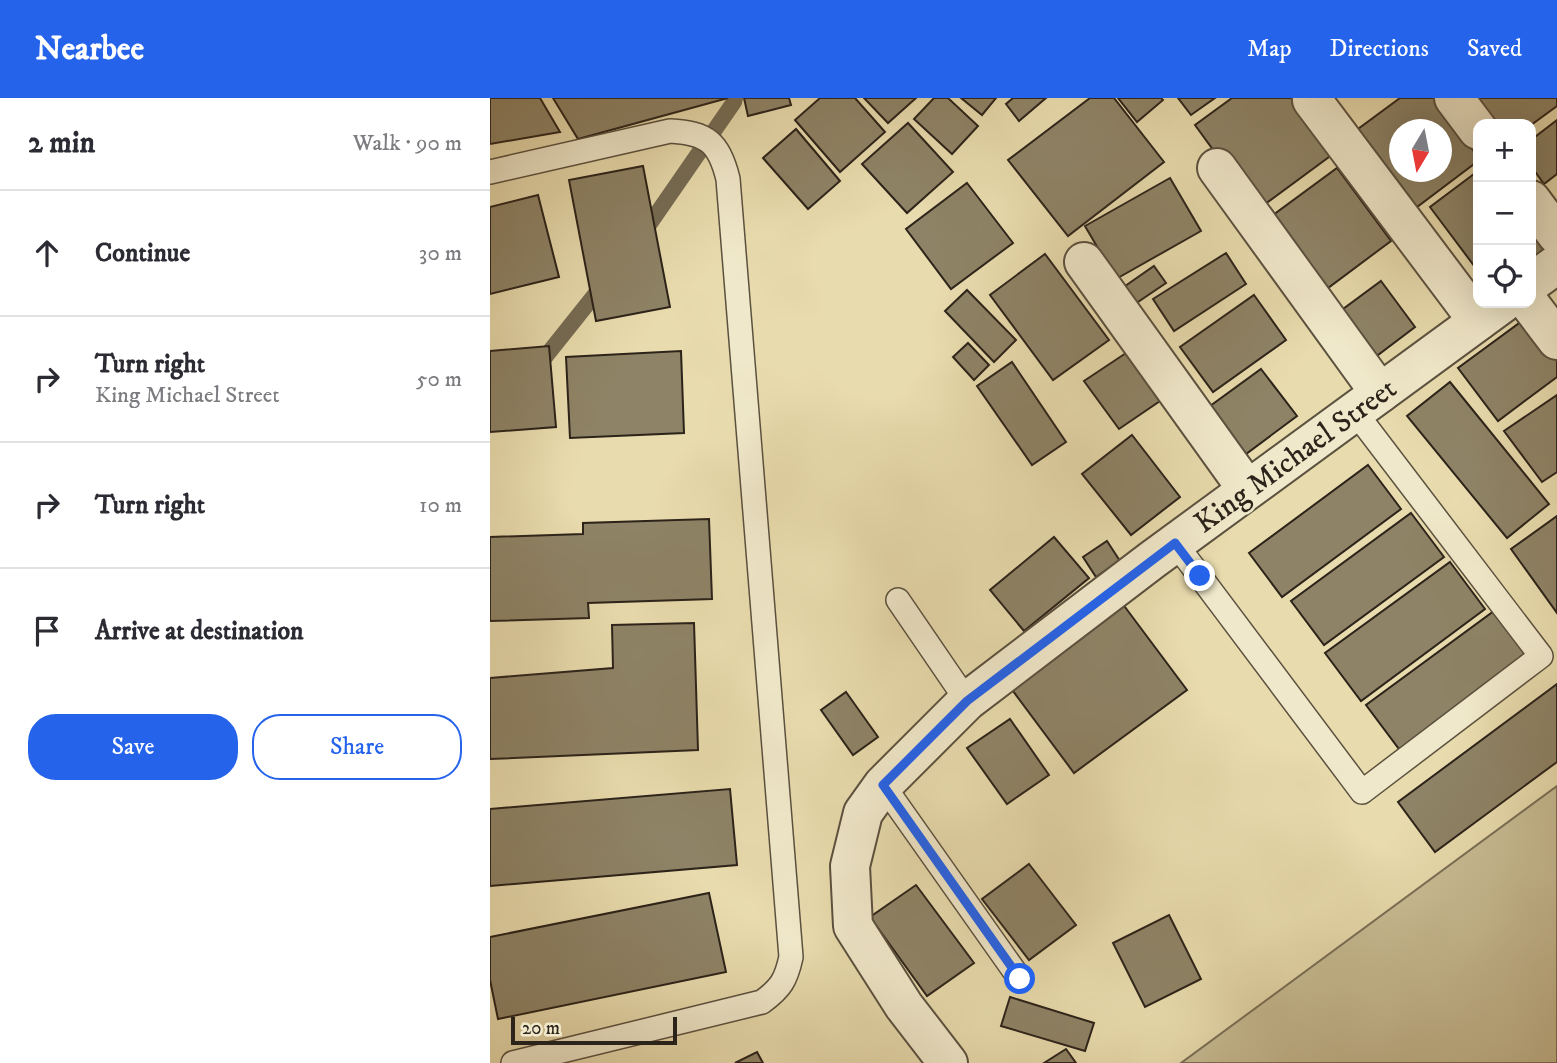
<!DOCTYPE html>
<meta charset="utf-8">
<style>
:root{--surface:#fff;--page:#f7f7f7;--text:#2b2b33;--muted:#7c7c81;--line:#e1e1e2;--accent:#2563eb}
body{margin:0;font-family:"IM FELL DW Pica",serif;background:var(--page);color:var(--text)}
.controls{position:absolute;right:21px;top:21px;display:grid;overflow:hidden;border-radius:14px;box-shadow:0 7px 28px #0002}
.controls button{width:63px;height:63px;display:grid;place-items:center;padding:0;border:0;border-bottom:2px solid var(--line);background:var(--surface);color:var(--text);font:35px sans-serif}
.compass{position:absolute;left:899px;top:21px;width:63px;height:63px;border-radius:50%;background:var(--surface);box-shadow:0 7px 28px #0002;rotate:190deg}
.scale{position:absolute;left:21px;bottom:18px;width:166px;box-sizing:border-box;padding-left:7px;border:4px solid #2c231a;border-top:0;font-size:19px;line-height:24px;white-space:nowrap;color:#2c231a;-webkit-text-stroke:5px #f0e8ca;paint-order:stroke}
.stop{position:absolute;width:21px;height:21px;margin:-16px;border:5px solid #2563eb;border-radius:50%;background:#fff}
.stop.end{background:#2563eb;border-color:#fff;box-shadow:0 2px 7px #0008}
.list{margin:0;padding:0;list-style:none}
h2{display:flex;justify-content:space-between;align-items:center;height:91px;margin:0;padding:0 28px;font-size:30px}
h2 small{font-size:23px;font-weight:400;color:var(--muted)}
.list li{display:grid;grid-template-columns:46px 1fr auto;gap:21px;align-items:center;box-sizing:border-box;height:126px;padding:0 28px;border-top:2px solid var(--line)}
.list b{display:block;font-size:26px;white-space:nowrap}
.list p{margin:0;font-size:23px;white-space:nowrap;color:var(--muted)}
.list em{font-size:23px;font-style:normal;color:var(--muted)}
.actions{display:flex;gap:14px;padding:21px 28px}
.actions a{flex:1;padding:16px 0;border:2px solid var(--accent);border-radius:28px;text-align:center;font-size:24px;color:var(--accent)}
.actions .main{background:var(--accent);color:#fff}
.icon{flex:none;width:38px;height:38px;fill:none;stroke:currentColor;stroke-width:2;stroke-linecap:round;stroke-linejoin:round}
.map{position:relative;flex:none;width:1067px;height:965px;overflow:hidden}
header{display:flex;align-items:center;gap:42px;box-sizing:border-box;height:98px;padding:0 35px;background:var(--accent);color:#fff}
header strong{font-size:33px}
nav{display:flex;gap:38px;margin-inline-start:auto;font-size:24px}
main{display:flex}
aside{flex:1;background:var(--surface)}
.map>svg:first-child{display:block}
.green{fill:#c8bc94;stroke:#7a7057;stroke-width:2}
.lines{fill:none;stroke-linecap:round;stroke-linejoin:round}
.stream{stroke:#766c54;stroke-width:16}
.building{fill:#8e8366;stroke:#2c231a;stroke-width:2;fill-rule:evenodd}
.lane-casing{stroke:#5b513f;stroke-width:26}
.street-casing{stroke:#5b513f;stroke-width:42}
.lane{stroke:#f0e8ca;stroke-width:23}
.street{stroke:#f0e8ca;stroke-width:38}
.route{stroke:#2563eb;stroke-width:9}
.labels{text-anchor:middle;stroke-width:5;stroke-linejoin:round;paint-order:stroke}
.street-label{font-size:30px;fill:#2c231a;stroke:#f0e8ca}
</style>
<header>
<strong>Nearbee</strong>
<nav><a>Map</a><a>Directions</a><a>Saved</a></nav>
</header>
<main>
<aside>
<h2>2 min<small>Walk · 90 m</small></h2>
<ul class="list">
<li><svg class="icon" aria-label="ahead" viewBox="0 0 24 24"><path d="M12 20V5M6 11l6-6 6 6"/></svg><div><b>Continue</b></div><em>30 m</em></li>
<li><svg class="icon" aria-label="right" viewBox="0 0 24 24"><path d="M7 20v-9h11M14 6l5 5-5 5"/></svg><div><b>Turn right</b><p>King Michael Street</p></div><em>50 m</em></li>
<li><svg class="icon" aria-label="right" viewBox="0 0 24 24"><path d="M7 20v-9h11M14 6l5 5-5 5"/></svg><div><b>Turn right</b></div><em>10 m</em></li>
<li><svg class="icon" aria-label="arrive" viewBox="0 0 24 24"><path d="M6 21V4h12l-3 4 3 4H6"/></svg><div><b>Arrive at destination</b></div></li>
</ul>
<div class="actions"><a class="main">Save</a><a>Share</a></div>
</aside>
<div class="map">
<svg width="1067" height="965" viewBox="0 0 1067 965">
<rect width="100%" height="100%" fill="#e8dbad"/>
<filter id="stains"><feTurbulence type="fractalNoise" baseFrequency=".00286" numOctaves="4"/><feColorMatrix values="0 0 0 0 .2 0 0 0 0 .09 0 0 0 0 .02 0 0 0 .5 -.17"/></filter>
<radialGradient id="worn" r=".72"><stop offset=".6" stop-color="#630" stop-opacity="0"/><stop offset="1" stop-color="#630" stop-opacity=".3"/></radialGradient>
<!-- green -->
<path class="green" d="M 1067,688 L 1067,965 L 691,965 Z"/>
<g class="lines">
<!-- stream -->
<g class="stream">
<path d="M 152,137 L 244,4 L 245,0"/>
<path d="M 48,268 L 115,184"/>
</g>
</g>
<!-- building -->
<g class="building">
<path d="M 0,0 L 50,0 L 70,34 L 0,46 Z"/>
<path d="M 63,0 L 238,0 L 88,41 Z"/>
<path d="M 254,0 L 299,0 L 301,7 L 258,18 Z"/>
<path d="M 330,0 L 365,0 L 395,34 L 350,74 L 305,22 Z"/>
<path d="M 374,0 L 426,0 L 398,25 Z"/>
<path d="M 444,0 L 458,0 L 488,28 L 462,56 L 424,21 Z"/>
<path d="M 471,0 L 506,0 L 492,17 Z"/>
<path d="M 523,0 L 556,0 L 529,23 L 516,6 Z"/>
<path d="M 600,0 L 624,0 L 674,64 L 578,138 L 518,62 Z"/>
<path d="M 628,0 L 671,0 L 673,2 L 647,24 Z"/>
<path d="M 688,0 L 725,0 L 701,17 Z"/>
<path d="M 742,0 L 801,0 L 843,56 L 767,112 L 705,27 Z"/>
<path d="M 910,0 L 944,0 L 988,59 L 988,63 L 927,109 L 868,31 ZM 909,32 L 951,32 L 951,74 L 909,74 Z"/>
<path d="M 980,0 L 1067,0 L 1067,8 L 1041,27 L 999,26 Z"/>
<path d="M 1067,22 L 1067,76 L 1054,86 L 1041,68 L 1041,42 Z"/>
<path d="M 418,25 L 463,74 L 417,115 L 372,66 Z"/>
<path d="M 306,31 L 350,83 L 318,111 L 273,60 Z"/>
<path d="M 153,68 L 180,209 L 106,223 L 79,82 Z"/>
<path d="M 847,70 L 901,143 L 830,196 L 775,123 Z"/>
<path d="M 988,73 L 988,173 L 940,109 Z"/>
<path d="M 680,80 L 711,133 L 626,181 L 595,128 Z"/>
<path d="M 477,85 L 523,145 L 461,191 L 416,131 Z"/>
<path d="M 48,97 L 69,179 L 0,196 L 0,109 Z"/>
<path d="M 1041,123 L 1067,158 L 1041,179 Z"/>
<path d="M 736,155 L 756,186 L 684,233 L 663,201 Z"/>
<path d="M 555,156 L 619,242 L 563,282 L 500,197 Z"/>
<path d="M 664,168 L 676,185 L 639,210 L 628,193 Z"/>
<path d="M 891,183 L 925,229 L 884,260 L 849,214 Z"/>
<path d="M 477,192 L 526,242 L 504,264 L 455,213 Z"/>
<path d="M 764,197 L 796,242 L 723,294 L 690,249 Z"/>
<path d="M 1040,217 L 1067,253 L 1067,279 L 1008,323 L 968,270 Z"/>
<path d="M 478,245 L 499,267 L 484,282 L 463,259 Z"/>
<path d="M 59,248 L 66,329 L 0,334 L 0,253 Z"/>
<path d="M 191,253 L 194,335 L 80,340 L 76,259 Z"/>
<path d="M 636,255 L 670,303 L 629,331 L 594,283 Z"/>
<path d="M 522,264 L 576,344 L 542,367 L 487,288 Z"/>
<path d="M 771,271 L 807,318 L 752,359 L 716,311 Z"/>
<path d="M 960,284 L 1059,406 L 1017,440 L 917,318 Z"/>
<path d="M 1067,297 L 1067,374 L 1052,384 L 1014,333 Z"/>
<path d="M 642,337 L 690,399 L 641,437 L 592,376 Z"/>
<path d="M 878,367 L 911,411 L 792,499 L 759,455 Z"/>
<path d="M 921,415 L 954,459 L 834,547 L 801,503 Z"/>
<path d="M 1067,418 L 1067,515 L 1021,451 Z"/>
<path d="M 219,421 L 222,501 L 98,505 L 99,520 L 0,523 L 0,439 L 93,436 L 93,425 Z"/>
<path d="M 564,439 L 599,480 L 534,533 L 500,492 Z"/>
<path d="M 617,443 L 630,463 L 606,479 L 593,459 Z"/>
<path d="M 960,464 L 995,511 L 871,603 L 835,555 Z"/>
<path d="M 629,501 L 697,592 L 584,675 L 517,585 Z"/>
<path d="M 1004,513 L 1039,561 L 912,655 L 876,607 Z"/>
<path d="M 204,525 L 208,652 L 0,661 L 0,580 L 123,570 L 122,527 Z"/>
<path d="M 1067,586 L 1067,664 L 945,754 L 908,704 Z"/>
<path d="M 356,594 L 388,639 L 363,657 L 331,612 Z"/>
<path d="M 520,621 L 559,677 L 517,706 L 477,650 Z"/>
<path d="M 240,691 L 247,767 L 0,788 L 0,711 Z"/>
<path d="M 539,766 L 586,827 L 539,862 L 492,801 Z"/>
<path d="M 426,787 L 484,865 L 437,898 L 380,819 Z"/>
<path d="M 219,795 L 236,874 L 8,921 L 0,882 L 0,839 Z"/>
<path d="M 679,817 L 711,881 L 655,909 L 623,845 Z"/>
<path d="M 520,899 L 604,925 L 595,953 L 511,928 Z"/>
<path d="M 576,951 L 586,965 L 554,965 Z"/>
<path d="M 267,954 L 273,965 L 245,965 Z"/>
</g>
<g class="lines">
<!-- lane casing -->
<g class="lane-casing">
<g id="lane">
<path d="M 0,74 L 180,33 C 217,35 229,44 238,81 L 301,859 C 296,882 291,890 272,904 L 23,965"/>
<path d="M 685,445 L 872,694 L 1051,558 L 865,314"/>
<path d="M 408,502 L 477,603"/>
<path d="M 393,687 L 530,881"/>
</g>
</g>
<!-- street casing -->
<g class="street-casing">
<g id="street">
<path d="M 964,0 L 988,32"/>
<path d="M 822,2 L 988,223"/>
<path d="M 727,70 L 890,295"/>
<path d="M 1041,102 L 1067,137"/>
<path d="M 594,164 L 757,391"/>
<path d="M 1041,185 L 1067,166"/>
<path d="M 1039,205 L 1067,242"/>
<path d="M 458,965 L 414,908 L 363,828 L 360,768 L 373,715 L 393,687 L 477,603 L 662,462 L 1013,205"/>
</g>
</g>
<!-- lane -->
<use href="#lane" class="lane"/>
<!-- street -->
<use href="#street" class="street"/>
</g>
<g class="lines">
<!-- route -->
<path class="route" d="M 530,881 L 393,687 L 477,603 L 685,445 L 710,478"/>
</g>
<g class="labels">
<!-- street labels -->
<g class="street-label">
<text transform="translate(805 357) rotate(-36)" y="10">King Michael Street</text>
</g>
</g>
<rect width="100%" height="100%" filter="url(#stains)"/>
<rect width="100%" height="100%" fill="url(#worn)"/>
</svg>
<div class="controls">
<button>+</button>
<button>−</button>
<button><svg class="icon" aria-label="locate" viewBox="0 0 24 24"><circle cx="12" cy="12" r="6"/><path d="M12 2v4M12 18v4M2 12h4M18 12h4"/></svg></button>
</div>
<svg class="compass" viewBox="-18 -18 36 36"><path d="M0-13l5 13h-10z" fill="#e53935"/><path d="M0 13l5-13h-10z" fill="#7c7c81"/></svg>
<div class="scale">20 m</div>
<div class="stop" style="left:530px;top:881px"></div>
<div class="stop end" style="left:710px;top:478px"></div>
</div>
</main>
